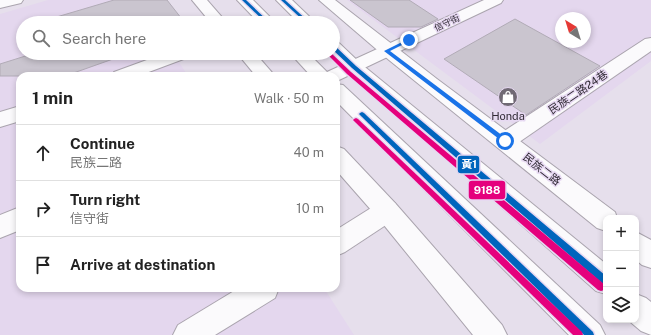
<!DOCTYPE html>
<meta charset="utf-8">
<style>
:root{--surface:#fff;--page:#f2f2f2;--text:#222;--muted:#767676;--line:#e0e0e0}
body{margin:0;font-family:"Public Sans","Noto Sans TC",sans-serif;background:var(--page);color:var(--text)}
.controls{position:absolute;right:12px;bottom:12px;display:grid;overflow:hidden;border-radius:8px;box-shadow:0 2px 6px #0003}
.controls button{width:36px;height:36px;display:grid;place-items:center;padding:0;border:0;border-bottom:1px solid var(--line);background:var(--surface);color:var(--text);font:20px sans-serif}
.compass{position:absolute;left:555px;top:12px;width:36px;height:36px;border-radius:50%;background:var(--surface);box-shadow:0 2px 6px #0003;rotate:322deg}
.stop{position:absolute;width:12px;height:12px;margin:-9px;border:3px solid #1a73e8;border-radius:50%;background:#fff}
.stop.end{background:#1a73e8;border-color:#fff;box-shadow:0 1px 4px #0008}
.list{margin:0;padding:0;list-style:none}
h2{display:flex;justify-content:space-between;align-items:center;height:52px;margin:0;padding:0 16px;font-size:17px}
h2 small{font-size:13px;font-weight:400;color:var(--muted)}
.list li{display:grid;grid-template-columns:26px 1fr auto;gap:12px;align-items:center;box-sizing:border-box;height:56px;padding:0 16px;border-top:1px solid var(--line)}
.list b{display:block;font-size:15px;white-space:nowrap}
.list p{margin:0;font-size:13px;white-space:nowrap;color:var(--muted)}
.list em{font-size:13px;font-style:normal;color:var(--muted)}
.icon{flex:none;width:22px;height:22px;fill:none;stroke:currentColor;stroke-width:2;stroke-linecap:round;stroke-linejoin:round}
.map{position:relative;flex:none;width:651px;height:335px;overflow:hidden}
.search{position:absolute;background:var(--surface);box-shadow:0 2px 6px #0003;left:16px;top:16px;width:324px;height:44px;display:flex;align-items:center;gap:10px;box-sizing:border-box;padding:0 14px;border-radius:22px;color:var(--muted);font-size:15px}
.panel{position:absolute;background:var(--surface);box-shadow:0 2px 6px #0003;left:16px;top:72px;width:324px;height:220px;border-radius:12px}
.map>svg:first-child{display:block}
.built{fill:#e4d7ee;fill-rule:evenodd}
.building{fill:#cac5cf;stroke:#b1abb6}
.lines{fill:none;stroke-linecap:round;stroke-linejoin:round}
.minor-casing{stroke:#aaa4ae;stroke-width:2}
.tertiary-casing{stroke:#aaa4ae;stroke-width:2}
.secondary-casing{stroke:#aaa4ae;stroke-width:2}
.minor{fill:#fbfafc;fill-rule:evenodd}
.tertiary{fill:#fbfafc;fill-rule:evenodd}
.secondary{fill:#fbfafc;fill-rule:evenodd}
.bus-1-casing{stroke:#e7d9f2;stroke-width:3}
.bus-2-casing{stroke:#e7d9f2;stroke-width:3}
.bus-1{fill:#0065bd;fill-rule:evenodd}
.bus-2{fill:#e5007d;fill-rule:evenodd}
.route{fill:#1a73e8}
.labels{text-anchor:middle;stroke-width:3;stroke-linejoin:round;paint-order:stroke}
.far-street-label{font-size:9px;fill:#302a34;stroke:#e7d9f2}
.street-label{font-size:11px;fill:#302a34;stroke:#e7d9f2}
.poi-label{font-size:11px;fill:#302a34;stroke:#e7d9f2}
.line-badge{stroke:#e7d9f2;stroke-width:1.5}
.badge-label{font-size:11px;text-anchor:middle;font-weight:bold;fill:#fff}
</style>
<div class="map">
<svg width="651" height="335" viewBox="0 0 651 335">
<rect width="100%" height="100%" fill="#e6dfec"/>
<!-- built -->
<g class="built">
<path d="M 48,0 L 139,0 L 154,23 L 23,23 L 23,53 L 173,53 L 188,76 L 20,76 L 20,288 L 324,288 L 354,335 L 0,335 L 0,14 Z"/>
<path d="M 347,0 L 651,0 L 651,61 L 540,144 ZM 561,18 L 585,18 L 585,42 L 561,42 Z"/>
</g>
<!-- building -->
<g class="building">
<path d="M 114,0 L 167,0 L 185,23 L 43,23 L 43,21 Z"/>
<path d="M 350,0 L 409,0 L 438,19 L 421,27 L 388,27 Z"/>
<path d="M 515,19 L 600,66 L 526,115 L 444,59 Z"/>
<path d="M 35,53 L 130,53 L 65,76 L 0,76 L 0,64 Z"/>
</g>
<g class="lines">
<!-- minor casing -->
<g class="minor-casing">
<g id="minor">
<path d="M 0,0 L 23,0 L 21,3 L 0,8 Z"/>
<path d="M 484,0 L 503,0 L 501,3 L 339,80 L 336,81 L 336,76 L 324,76 L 327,72 Z"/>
<path d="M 651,38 L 651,51 L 512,147 L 505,149 L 498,147 L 495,141 L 498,135 L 645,39 Z"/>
<path d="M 166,53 L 191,53 L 189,57 L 138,76 L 111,76 L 114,72 Z"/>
<path d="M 20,106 L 20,121 L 0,127 L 0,112 Z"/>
<path d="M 387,200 L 395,203 L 399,211 L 395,219 L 345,252 L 336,256 L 336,230 L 379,203 Z"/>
<path d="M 20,207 L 20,230 L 0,238 L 0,215 Z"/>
<path d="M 239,288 L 279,288 L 275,298 L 215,335 L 173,335 L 178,325 Z"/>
</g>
</g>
<!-- tertiary casing -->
<g class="tertiary-casing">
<g id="tertiary">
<path d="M 192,0 L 207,0 L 227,23 L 211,23 Z"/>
<path d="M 319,0 L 335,0 L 437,79 L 615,212 L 617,218 L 606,218 L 606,231 L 597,228 L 389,60 Z"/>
<path d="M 237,53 L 255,53 L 275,76 L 256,76 Z"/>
<path d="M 336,146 L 344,149 L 395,203 L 502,325 L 507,335 L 473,335 L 379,219 L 336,170 Z"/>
<path d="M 636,232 L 651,240 L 651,268 L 642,265 L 636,260 Z"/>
</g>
</g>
<!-- secondary casing -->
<g class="secondary-casing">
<g id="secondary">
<path d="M 237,0 L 253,0 L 276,23 L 259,23 Z"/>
<path d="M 276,0 L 292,0 L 316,23 L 299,23 Z"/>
<path d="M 333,42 L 339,43 L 360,63 L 606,264 L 606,294 L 596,291 L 348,71 L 329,53 L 333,53 Z"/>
<path d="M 290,53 L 308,53 L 331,76 L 311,76 Z"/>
<path d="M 336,84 L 343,85 L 600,325 L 605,335 L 569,335 L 336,101 Z"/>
<path d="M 636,294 L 646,298 L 651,302 L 651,335 L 641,331 L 628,320 L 636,320 Z"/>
</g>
</g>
<!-- minor -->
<use href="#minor" class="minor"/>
<!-- tertiary -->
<use href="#tertiary" class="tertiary"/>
<!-- secondary -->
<use href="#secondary" class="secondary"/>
<!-- bus-1 casing -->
<g class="bus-1-casing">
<g id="bus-1">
<path d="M 242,0 L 246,0 L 270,23 L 266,23 Z"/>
<path d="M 281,0 L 285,0 L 310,23 L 306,23 Z"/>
<path d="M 333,46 L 335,46 L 356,66 L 606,276 L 606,285 L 603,284 L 352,68 L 333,50 Z"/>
<path d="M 362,112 L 364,113 L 593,332 L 594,335 L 584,335 L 360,115 L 359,114 L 360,113 Z"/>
</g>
</g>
<!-- bus-2 casing -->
<g class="bus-2-casing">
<g id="bus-2">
<path d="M 326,53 L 331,53 L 351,72 L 604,284 L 605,287 L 604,290 L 601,291 L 598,290 L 347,74 Z"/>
<path d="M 356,118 L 358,119 L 582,332 L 583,335 L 573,335 L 354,121 L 353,120 L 354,119 Z"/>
</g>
</g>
<!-- bus-1 -->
<use href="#bus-1" class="bus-1"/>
<!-- bus-2 -->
<use href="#bus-2" class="bus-2"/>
</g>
<!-- route -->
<path class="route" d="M 408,39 L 412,40 L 390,51 L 507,139 L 507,142 L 503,142 L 384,51 Z"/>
<!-- icons -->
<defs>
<g id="shop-disc" transform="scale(1)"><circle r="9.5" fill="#706974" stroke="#e7d9f2"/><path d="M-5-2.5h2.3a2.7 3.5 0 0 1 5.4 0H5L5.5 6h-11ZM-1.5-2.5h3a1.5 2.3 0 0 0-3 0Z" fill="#fff"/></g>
</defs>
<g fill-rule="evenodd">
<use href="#shop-disc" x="508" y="97"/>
</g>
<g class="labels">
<!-- far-street labels -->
<g class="far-street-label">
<text transform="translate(447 23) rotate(-25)" y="3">信守街</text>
</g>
<!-- street labels -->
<g class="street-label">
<text transform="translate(578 92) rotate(-34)" y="4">民族二路24巷</text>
<text transform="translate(542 169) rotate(38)" y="4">民族二路</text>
</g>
<!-- poi labels -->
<g class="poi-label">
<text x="508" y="120">Honda</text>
</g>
</g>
<g class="line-badge">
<rect x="457" y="155" width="23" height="19" rx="4" fill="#0065bd"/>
<rect x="468" y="180" width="38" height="20" rx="4" fill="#e5007d"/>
</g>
<g class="badge-label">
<text x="469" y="168">黃1</text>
<text x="487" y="194">9188</text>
</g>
</svg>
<div class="controls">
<button>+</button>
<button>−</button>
<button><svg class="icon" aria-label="layers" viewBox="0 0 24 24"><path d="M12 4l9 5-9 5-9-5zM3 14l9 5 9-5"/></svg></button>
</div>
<svg class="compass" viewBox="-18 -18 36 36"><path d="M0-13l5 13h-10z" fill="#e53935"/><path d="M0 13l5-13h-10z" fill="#767676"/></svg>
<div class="stop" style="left:505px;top:141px"></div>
<div class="stop end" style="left:409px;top:40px"></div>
<div class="search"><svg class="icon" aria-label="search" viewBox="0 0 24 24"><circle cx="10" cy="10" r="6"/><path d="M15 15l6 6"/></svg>Search here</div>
<section class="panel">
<h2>1 min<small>Walk · 50 m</small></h2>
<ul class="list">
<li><svg class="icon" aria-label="ahead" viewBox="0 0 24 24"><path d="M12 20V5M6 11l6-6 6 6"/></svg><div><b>Continue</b><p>民族二路</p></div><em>40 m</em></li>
<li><svg class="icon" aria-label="right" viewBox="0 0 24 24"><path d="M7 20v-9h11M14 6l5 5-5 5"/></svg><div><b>Turn right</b><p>信守街</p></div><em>10 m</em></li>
<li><svg class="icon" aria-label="arrive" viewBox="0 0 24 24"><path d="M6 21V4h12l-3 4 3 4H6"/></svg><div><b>Arrive at destination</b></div></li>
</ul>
</section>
</div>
